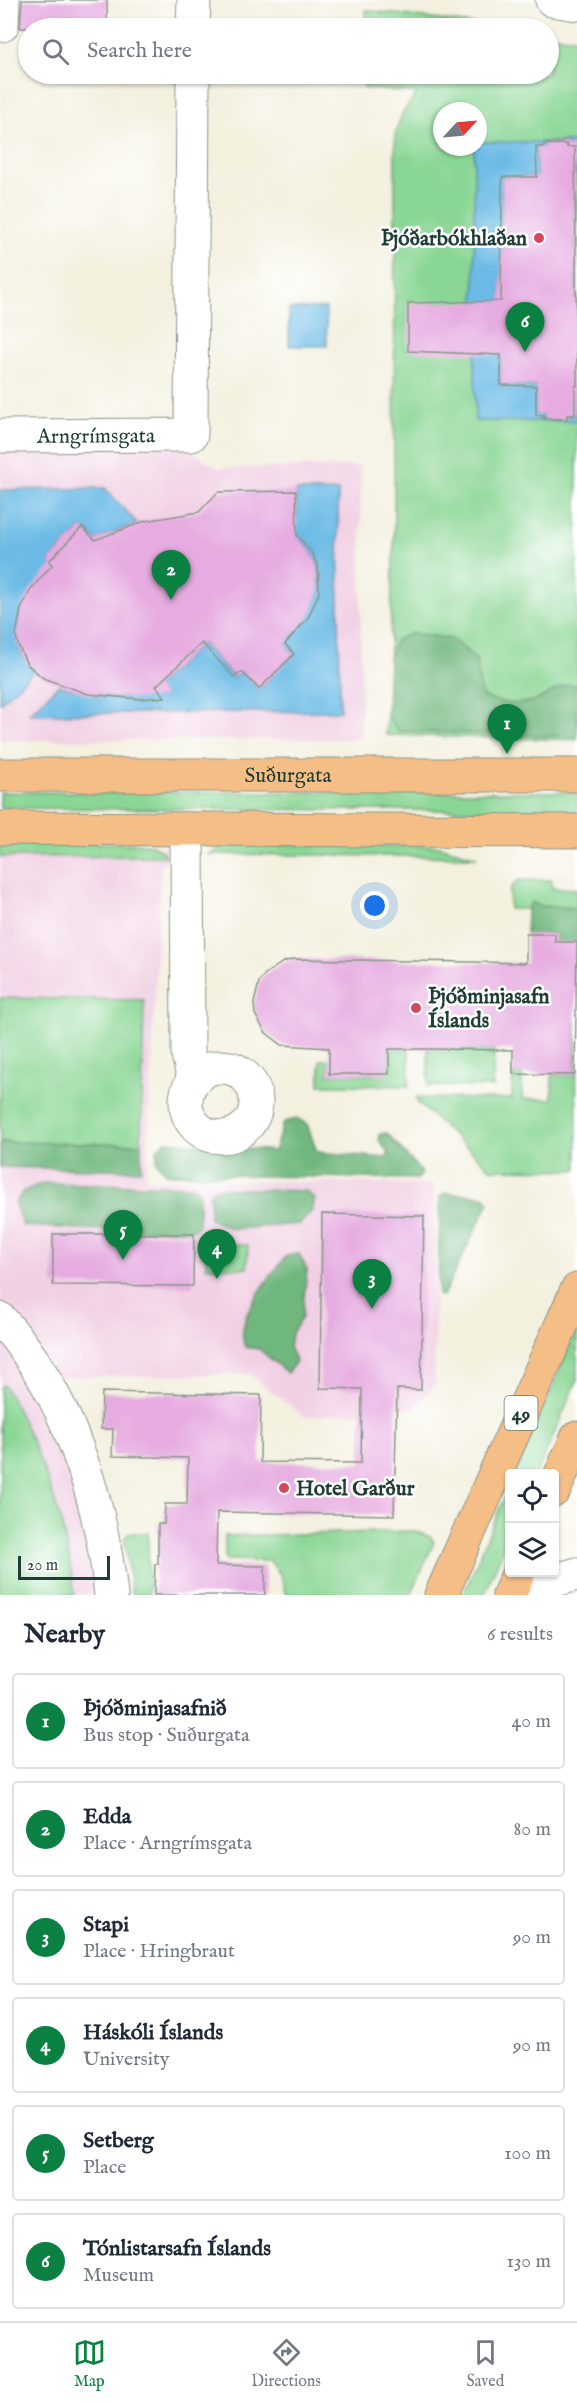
<!DOCTYPE html>
<meta charset="utf-8">
<style>
:root{--surface:#fff;--page:#f2f2f3;--text:#1f2937;--muted:#747a83;--line:#e0e1e3;--accent:#0b8043}
body{margin:0;font-family:"IM FELL English",serif;background:var(--page);color:var(--text)}
.controls{position:absolute;right:18px;bottom:18px;display:grid;overflow:hidden;border-radius:6px;box-shadow:0 2px 4px #0004}
.controls button{width:54px;height:54px;display:grid;place-items:center;padding:0;border:0;border-bottom:2px solid var(--line);background:var(--surface);color:var(--text);font:30px sans-serif}
.compass{position:absolute;left:433px;top:102px;width:54px;height:54px;border-radius:50%;background:var(--surface);box-shadow:0 2px 4px #0004;rotate:64deg}
.scale{position:absolute;left:18px;bottom:15px;width:92px;box-sizing:border-box;padding-left:6px;border:3px solid #1f3d34;border-top:0;font-size:16px;line-height:21px;white-space:nowrap;color:#1f3d34;-webkit-text-stroke:4px #fff;paint-order:stroke}
.you{position:absolute;left:375px;top:906px;width:21px;height:21px;margin:-15px;border:4px solid #fff;border-radius:50%;background:#1a73e8;box-shadow:0 0 0 9px #1a73e833}
.badge{display:grid;place-items:center;width:39px;height:39px;border-radius:50%;background:var(--accent);color:#fff;font-size:20px;font-weight:700}
.pin{position:absolute;translate:-50% -50px;filter:drop-shadow(0 2px 3px #0008)}
.pin::after{content:'';position:absolute;top:32px;width:21px;height:18px;background:inherit;clip-path:polygon(0 0,100% 0,50% 100%)}
.list{margin:0;padding:0;list-style:none}
h2{display:flex;justify-content:space-between;align-items:center;height:78px;margin:0;padding:0 24px;font-size:26px}
h2 small{font-size:20px;font-weight:400;color:var(--muted)}
.list li{display:grid;grid-template-columns:39px 1fr auto;gap:18px;align-items:center;box-sizing:border-box;height:96px;margin:0 12px 12px;padding:0 12px;border:2px solid var(--line);border-radius:6px}
.list b{display:block;font-size:22px;white-space:nowrap}
.list p{margin:0;font-size:20px;white-space:nowrap;color:var(--muted)}
.list em{font-size:20px;font-style:normal;color:var(--muted)}
.icon{flex:none;width:33px;height:33px;fill:none;stroke:currentColor;stroke-width:2;stroke-linecap:round;stroke-linejoin:round}
.map{position:relative;flex:none;width:577px;height:1595px;overflow:hidden}
.search{position:absolute;background:var(--surface);box-shadow:0 2px 4px #0004;left:18px;right:18px;top:18px;height:66px;display:flex;align-items:center;gap:15px;box-sizing:border-box;padding:0 21px;border-radius:33px;color:var(--muted);font-size:22px}
.sheet{height:726px;background:var(--surface)}
nav{display:flex;justify-content:space-around;align-items:center;box-sizing:border-box;height:84px;border-top:2px solid var(--line);background:var(--surface);font-size:16px;color:var(--muted)}
nav a{display:grid;justify-items:center;gap:3px}
nav .on{color:var(--accent)}
.map>svg:first-child{display:block}
.built{fill:#f1d0e4}
.green{fill:#8ad694;stroke:#548a64;stroke-width:1.5;fill-rule:evenodd}
.forest{fill:#6fb77e;stroke:#477a59;stroke-width:1.5}
.water{fill:#6cbbe6;stroke:#467c8d;stroke-width:1.5}
.building{fill:#e6abe0}
.lines{fill:none;stroke-linecap:round;stroke-linejoin:round}
.minor-casing{stroke:#899689;stroke-width:35}
.major-casing{stroke:#899689;stroke-width:35}
.minor{stroke:#fff;stroke-width:33}
.major{stroke:#f6be87;stroke-width:33}
.poi-dot{fill:#d1495b;stroke:#fff;stroke-width:2}
.labels{text-anchor:middle;stroke-width:5;stroke-linejoin:round;paint-order:stroke}
.shield{fill:#fff;stroke:#627771;stroke-width:1.5}
.shield-label{font-size:20px;font-weight:bold;fill:#1f3d34}
.poi-label{font-size:21px;font-weight:bold;fill:#1f3d34;stroke:#fff;text-anchor:start}
.street-label{font-size:21px;fill:#1f3d34;stroke:#fff}
</style>
<div class="map">
<svg width="577" height="1595" viewBox="0 0 577 1595">
<rect width="100%" height="100%" fill="#fff"/>
<filter id="ink" filterUnits="userSpaceOnUse"><feTurbulence type="fractalNoise" baseFrequency=".0167" numOctaves="2"/><feDisplacementMap in="SourceGraphic" scale="12" xChannelSelector="R" yChannelSelector="G"/><feConvolveMatrix kernelMatrix="1 2 1 2 8 2 1 2 1" color-interpolation-filters="sRGB"/></filter>
<filter id="wash" filterUnits="userSpaceOnUse"><feTurbulence type="fractalNoise" baseFrequency=".008" numOctaves="4" result="noise"/><feDisplacementMap in="SourceGraphic" scale="24" xChannelSelector="R" yChannelSelector="G"/><feGaussianBlur stdDeviation="1.35" result="paint"/><feColorMatrix in="noise" values="0 0 0 0 0 0 0 0 0 0 0 0 0 0 0 0 0 1.4 0 .05"/><feComposite in="paint" operator="in"/></filter>
<g filter="url(#wash)">
<rect width="100%" height="100%" fill="#f3f0de"/>
<!-- built -->
<g class="built">
<path d="M 177,442 L 218,468 L 361,466 L 361,739 L 0,740 L 0,445 Z"/>
<path d="M 0,848 L 189,848 L 161,864 L 146,1179 L 434,1184 L 435,1385 L 416,1407 L 305,1417 L 249,1374 L 57,1377 L 117,1530 L 127,1595 L 0,1595 Z"/>
</g>
<!-- green -->
<g class="green">
<path d="M 366,10 L 501,28 L 366,28 Z"/>
<path d="M 549,35 L 577,39 L 577,740 L 386,735 L 394,542 L 395,134 L 402,114 L 417,93 L 364,88 L 364,74 L 548,74 ZM 442,111 L 478,111 L 478,147 L 442,147 Z"/>
<path d="M 0,792 L 577,792 L 577,811 L 0,808 Z"/>
<path d="M 0,843 L 135,843 L 153,845 L 168,856 L 0,857 Z"/>
<path d="M 227,844 L 439,846 L 477,857 L 209,854 Z"/>
<path d="M 518,880 L 552,880 L 552,888 L 577,889 L 577,908 L 539,906 L 532,902 L 527,909 L 509,909 L 510,889 Z"/>
<path d="M 0,998 L 144,1000 L 141,1144 L 0,1142 Z"/>
<path d="M 576,1022 L 577,1170 L 491,1169 L 417,1102 L 416,1098 L 512,1099 L 513,1074 L 522,1074 L 522,1099 L 552,1099 L 552,1075 L 575,1075 Z"/>
<path d="M 389,1049 L 409,1049 L 409,1086 L 320,1085 L 320,1060 L 329,1060 L 329,1074 L 388,1074 Z"/>
<path d="M 428,1049 L 494,1050 L 493,1087 L 428,1086 Z"/>
<path d="M 207,1244 L 248,1245 L 247,1268 L 206,1267 Z"/>
<path d="M 577,1329 L 577,1381 L 537,1473 L 515,1474 Z"/>
<path d="M 4,1385 C 39,1449 68,1522 74,1595 L 0,1595 L 0,1387 Z"/>
<path d="M 509,1486 L 509,1536 L 484,1595 L 463,1595 Z"/>
<path d="M 414,1531 L 431,1537 L 434,1542 L 411,1595 L 286,1595 L 280,1574 L 270,1561 L 225,1560 L 225,1536 Z"/>
<path d="M 129,1533 L 148,1533 L 149,1595 L 132,1595 L 124,1538 Z"/>
</g>
<!-- forest -->
<g class="forest">
<path d="M 413,633 L 452,639 L 476,659 L 482,696 C 497,703 516,706 533,701 C 550,697 558,682 577,685 L 577,737 L 398,731 L 387,716 L 389,658 L 396,640 Z"/>
<path d="M 532,902 L 539,906 L 577,908 L 577,942 L 555,942 L 555,934 L 526,934 L 527,909 Z"/>
<path d="M 298,1119 L 307,1124 L 317,1152 L 385,1158 L 389,1154 L 379,1140 L 379,1134 L 387,1133 L 422,1173 L 418,1179 L 166,1174 L 157,1163 L 157,1149 L 166,1141 L 274,1151 L 284,1122 Z"/>
<path d="M 0,1142 L 141,1144 L 141,1170 L 0,1167 Z"/>
<path d="M 43,1183 L 192,1186 L 199,1193 L 199,1224 L 194,1230 L 105,1230 L 23,1226 L 15,1204 L 23,1191 Z"/>
<path d="M 216,1188 L 306,1191 L 315,1199 L 312,1211 L 300,1224 L 232,1229 L 210,1219 L 210,1193 Z"/>
<path d="M 446,1193 L 484,1196 L 489,1202 L 443,1296 L 438,1295 L 440,1197 Z"/>
<path d="M 299,1254 L 307,1270 L 302,1317 L 292,1333 L 289,1347 L 296,1362 L 287,1373 L 259,1349 L 245,1347 C 233,1318 270,1278 286,1256 Z"/>
</g>
<!-- water -->
<g class="water">
<path d="M 478,142 L 577,142 L 577,177 L 567,144 L 545,144 L 544,147 L 536,147 L 537,177 L 502,177 L 501,385 L 536,386 L 536,415 L 544,415 L 544,419 L 575,415 L 577,386 L 577,421 L 475,421 L 474,147 L 478,147 Z"/>
<path d="M 326,308 L 327,346 L 289,346 L 289,309 Z"/>
<path d="M 105,488 L 137,523 L 96,540 L 82,527 L 49,561 L 54,566 C 24,596 0,634 34,671 L 0,703 L 0,490 Z"/>
<path d="M 296,491 L 338,491 L 340,711 L 29,714 L 58,685 L 112,698 L 164,697 L 156,686 L 202,643 L 233,677 L 242,672 L 259,689 L 273,675 L 268,669 L 275,661 L 281,667 L 294,654 L 284,643 C 319,606 340,571 292,531 L 297,516 Z"/>
</g>
<g id="blocks">
<!-- building -->
<g class="building">
<path d="M 22,0 L 107,0 L 107,28 L 20,28 Z"/>
<path d="M 544,144 L 567,144 L 567,147 L 575,147 L 577,386 L 575,386 L 575,415 L 567,415 L 567,419 L 544,419 L 544,415 L 536,415 L 536,386 L 501,385 L 501,355 L 408,351 L 408,303 L 501,301 L 502,177 L 537,177 L 536,147 L 544,147 Z"/>
<path d="M 296,491 L 297,535 L 312,553 L 318,566 L 319,593 L 308,618 L 285,644 L 294,654 L 259,689 L 242,672 L 234,677 L 202,643 L 156,686 L 165,697 L 139,699 L 88,694 L 43,678 L 27,664 L 18,645 L 16,635 L 21,609 L 31,589 L 52,565 L 49,561 L 82,527 L 95,540 L 145,521 L 199,512 L 218,492 Z"/>
<path d="M 526,934 L 555,934 L 555,942 L 577,942 L 575,1075 L 513,1074 L 513,1050 L 428,1049 L 389,1049 L 389,1074 L 329,1074 L 329,1048 L 282,1045 L 265,1032 L 255,1014 L 254,1003 L 259,982 L 265,974 L 283,962 L 294,959 L 526,963 Z"/>
<path d="M 322,1214 L 424,1216 L 421,1390 L 397,1389 L 394,1515 L 217,1512 L 216,1565 L 265,1566 L 265,1595 L 154,1595 L 155,1564 L 158,1564 L 158,1524 L 164,1524 L 165,1504 L 187,1504 L 188,1458 L 112,1456 L 113,1429 L 101,1429 L 102,1392 L 261,1395 L 260,1462 L 361,1463 L 362,1389 L 320,1388 Z"/>
<path d="M 53,1234 L 194,1234 L 193,1286 L 53,1285 Z"/>
</g>
</g>
</g>
<g filter="url(#ink)">
<use href="#blocks" fill-opacity="0" stroke="#899689" stroke-width="1.5"/>
<g class="lines">
<!-- minor casing -->
<g class="minor-casing">
<g id="minor">
<path d="M 552,0 L 577,4"/>
<path d="M 0,25 L 2,25 L 3,0"/>
<path d="M 193,28 L 194,0"/>
<path id="s1" d="M 0,436 L 191,435 L 193,74"/>
<path d="M 187,829 L 188,1054 L 194,1080"/>
<circle cx="221" cy="1102" r="35"/>
<path d="M 0,1319 C 67,1391 101,1499 111,1595"/>
<path d="M 510,1593 L 577,1574"/>
</g>
</g>
<!-- major casing -->
<g class="major-casing">
<g id="major">
<path id="s2" d="M 0,775 L 577,775"/>
<path d="M 0,828 L 577,831"/>
<path d="M 554,1490 L 577,1438"/>
<path d="M 441,1595 L 577,1290"/>
<path d="M 509,1595 L 519,1572"/>
</g>
</g>
<!-- minor -->
<use href="#minor" class="minor"/>
<!-- major -->
<use href="#major" class="major"/>
</g>
</g>
<!-- markers -->
<g class="poi-dot">
<circle cx="539" cy="238" r="6"/>
<circle cx="416" cy="1008" r="6"/>
<circle cx="284" cy="1488" r="6"/>
</g>
<g class="labels">
<!-- shield labels -->
<rect class="shield" x="504.5" y="1396" width="33" height="34" rx="4.5"/>
<g class="shield-label">
<text x="521" y="1420">49</text>
</g>
<!-- poi labels -->
<g class="poi-label">
<text x="527" y="245" text-anchor="end">Þjóðarbókhlaðan</text>
<text x="428" y="1003">Þjóðminjasafn<tspan x="428" dy="24">Íslands</tspan></text>
<text x="296" y="1495">Hotel Garður</text>
</g>
<!-- street labels -->
<g class="street-label">
<text dy="7" stroke="none"><textPath href="#s1" startOffset="96">Arngrímsgata</textPath></text>
<text dy="7" stroke="none"><textPath href="#s2" startOffset="288">Suðurgata</textPath></text>
</g>
</g>
</svg>
<div class="controls">
<button><svg class="icon" aria-label="locate" viewBox="0 0 24 24"><circle cx="12" cy="12" r="6"/><path d="M12 2v4M12 18v4M2 12h4M18 12h4"/></svg></button>
<button><svg class="icon" aria-label="layers" viewBox="0 0 24 24"><path d="M12 4l9 5-9 5-9-5zM3 14l9 5 9-5"/></svg></button>
</div>
<svg class="compass" viewBox="-18 -18 36 36"><path d="M0-13l5 13h-10z" fill="#e53935"/><path d="M0 13l5-13h-10z" fill="#747a83"/></svg>
<div class="scale">20 m</div>
<div class="you"></div>
<div class="pin badge" style="left:507px;top:754px">1</div>
<div class="pin badge" style="left:171px;top:600px">2</div>
<div class="pin badge" style="left:372px;top:1309px">3</div>
<div class="pin badge" style="left:217px;top:1279px">4</div>
<div class="pin badge" style="left:123px;top:1260px">5</div>
<div class="pin badge" style="left:525px;top:352px">6</div>
<div class="search"><svg class="icon" aria-label="search" viewBox="0 0 24 24"><circle cx="10" cy="10" r="6"/><path d="M15 15l6 6"/></svg>Search here</div>
</div>
<section class="sheet">
<h2>Nearby<small>6 results</small></h2>
<ul class="list">
<li><span class="badge">1</span><div><b>Þjóðminjasafnið</b><p>Bus stop · Suðurgata</p></div><em>40 m</em></li>
<li><span class="badge">2</span><div><b>Edda</b><p>Place · Arngrímsgata</p></div><em>80 m</em></li>
<li><span class="badge">3</span><div><b>Stapi</b><p>Place · Hringbraut</p></div><em>90 m</em></li>
<li><span class="badge">4</span><div><b>Háskóli Íslands</b><p>University</p></div><em>90 m</em></li>
<li><span class="badge">5</span><div><b>Setberg</b><p>Place</p></div><em>100 m</em></li>
<li><span class="badge">6</span><div><b>Tónlistarsafn Íslands</b><p>Museum</p></div><em>130 m</em></li>
</ul>
</section>
<nav>
<a class="on"><svg class="icon" aria-label="map" viewBox="0 0 24 24"><path d="M3 6l6-2 6 2 6-2v14l-6 2-6-2-6 2zM9 4v14M15 6v14"/></svg>Map</a>
<a><svg class="icon" aria-label="directions" viewBox="0 0 24 24"><path d="M12 3l9 9-9 9-9-9zM9 14v-3h6M13 9l2 2-2 2"/></svg>Directions</a>
<a><svg class="icon" aria-label="saved" viewBox="0 0 24 24"><path d="M7 4h10v16l-5-4-5 4z"/></svg>Saved</a>
</nav>
